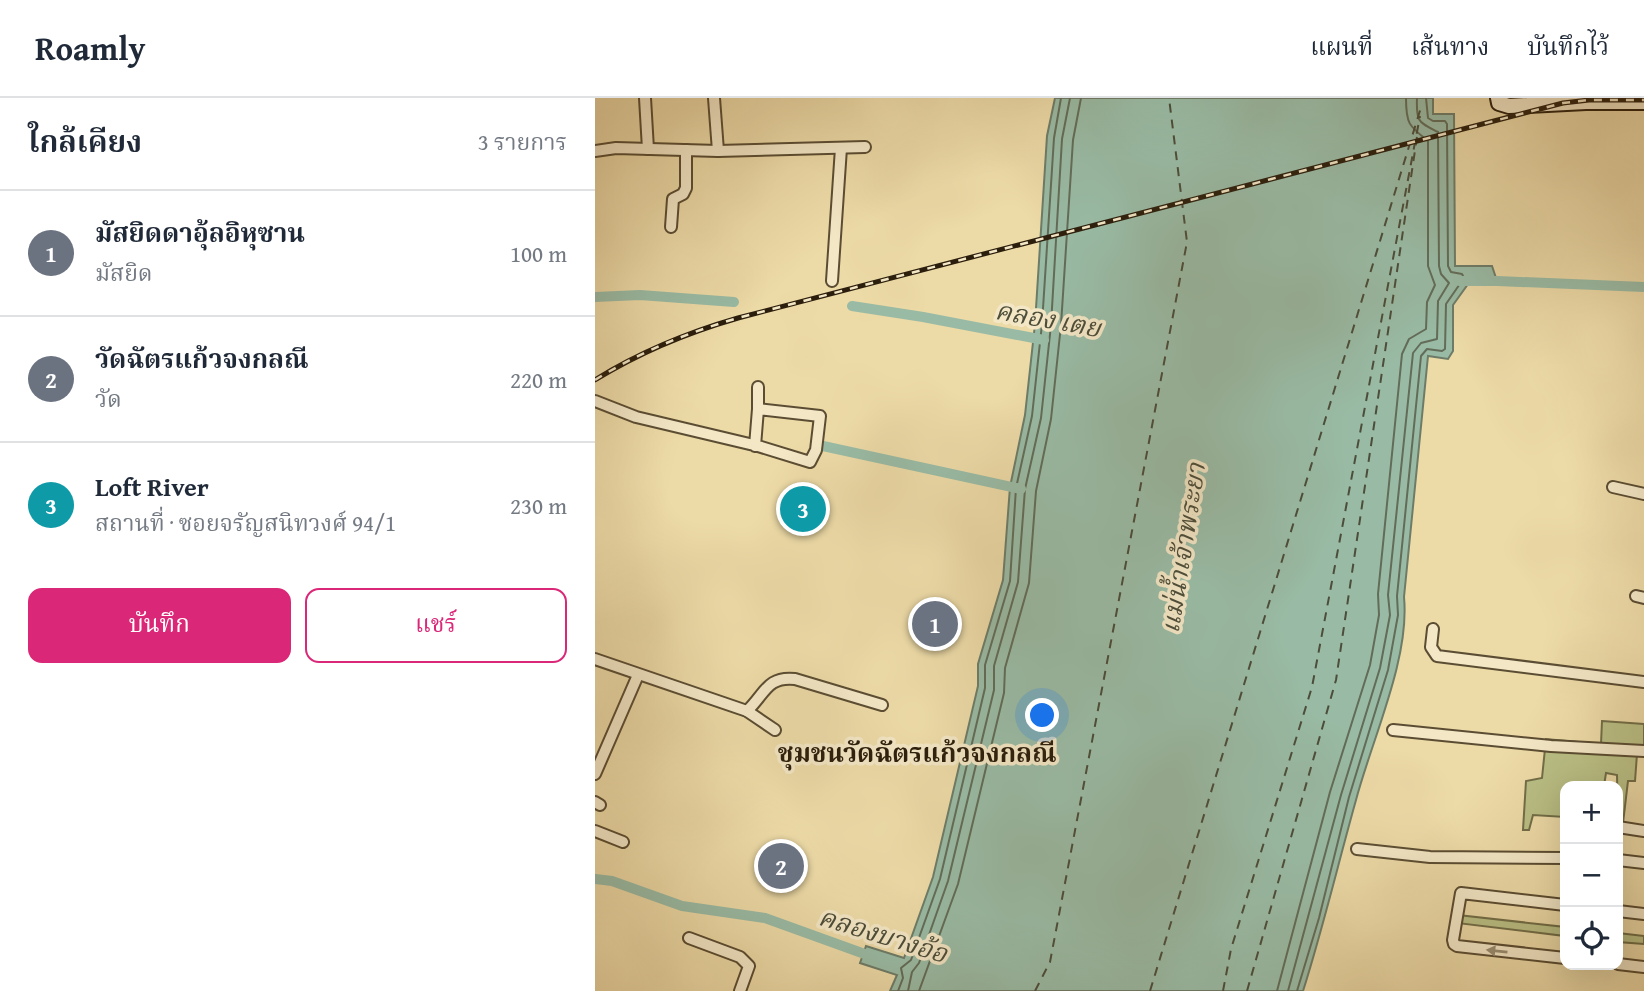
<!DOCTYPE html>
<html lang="th">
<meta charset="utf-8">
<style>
:root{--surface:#fff;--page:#f2f2f3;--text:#1f2937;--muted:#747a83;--line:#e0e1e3;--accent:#db2777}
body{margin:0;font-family:"Gentium Book Plus","Noto Serif Thai",serif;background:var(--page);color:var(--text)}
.controls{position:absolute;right:21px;bottom:21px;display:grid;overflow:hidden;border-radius:14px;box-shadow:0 7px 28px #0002}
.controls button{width:63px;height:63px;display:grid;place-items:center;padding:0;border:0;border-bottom:2px solid var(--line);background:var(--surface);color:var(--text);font:35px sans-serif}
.you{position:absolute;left:448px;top:618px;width:24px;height:24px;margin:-18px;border:5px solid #fff;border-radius:50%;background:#1a73e8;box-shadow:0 0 0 10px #1a73e833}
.badge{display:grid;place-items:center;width:46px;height:46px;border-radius:50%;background:var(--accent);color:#fff;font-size:23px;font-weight:700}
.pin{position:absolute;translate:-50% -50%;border:4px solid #fff;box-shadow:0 2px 7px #0006}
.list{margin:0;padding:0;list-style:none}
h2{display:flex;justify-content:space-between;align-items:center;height:91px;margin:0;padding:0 28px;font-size:30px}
h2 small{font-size:23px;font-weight:400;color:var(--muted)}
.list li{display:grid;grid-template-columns:46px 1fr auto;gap:21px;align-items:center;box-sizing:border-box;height:126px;padding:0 28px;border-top:2px solid var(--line)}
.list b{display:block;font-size:26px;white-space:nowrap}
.list p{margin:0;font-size:23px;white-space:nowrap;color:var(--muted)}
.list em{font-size:23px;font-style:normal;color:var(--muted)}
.actions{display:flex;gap:14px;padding:21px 28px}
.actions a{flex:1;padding:16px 0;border:2px solid var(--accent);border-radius:14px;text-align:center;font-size:24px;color:var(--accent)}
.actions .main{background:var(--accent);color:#fff}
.icon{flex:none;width:38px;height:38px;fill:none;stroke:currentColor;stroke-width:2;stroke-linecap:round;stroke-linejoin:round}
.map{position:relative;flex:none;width:1049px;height:893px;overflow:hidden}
header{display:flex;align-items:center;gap:42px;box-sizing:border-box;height:98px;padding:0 35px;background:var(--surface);border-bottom:2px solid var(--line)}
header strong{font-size:33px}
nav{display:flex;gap:38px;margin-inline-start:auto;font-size:24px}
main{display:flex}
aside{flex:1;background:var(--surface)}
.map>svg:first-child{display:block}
.green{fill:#b9bf85;stroke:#726e48;stroke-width:2}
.water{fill:#99bba5;stroke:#6d7c68;stroke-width:2}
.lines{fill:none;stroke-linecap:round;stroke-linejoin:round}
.shore{stroke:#626c58;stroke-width:2}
.canal{stroke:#99bba5;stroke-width:10}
.ferry{stroke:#4c4d3a;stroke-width:2;stroke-dasharray:9 7;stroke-linecap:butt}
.street-casing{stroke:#5b4d33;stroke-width:14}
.secondary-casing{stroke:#2b1e0c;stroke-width:18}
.street{stroke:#f3e7c6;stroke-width:10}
.secondary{stroke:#f3e7c6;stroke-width:14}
.rail-casing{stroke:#2b1e0c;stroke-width:5}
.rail{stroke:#f3e7c6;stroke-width:2.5;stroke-dasharray:8;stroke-linecap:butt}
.oneway{fill:#998d72}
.labels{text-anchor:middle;stroke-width:7;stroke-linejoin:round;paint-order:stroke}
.water-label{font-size:26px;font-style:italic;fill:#4c4d3a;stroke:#f3e7c6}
.neighbourhood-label{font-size:26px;font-weight:bold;fill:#2b1e0c;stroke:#f3e7c6}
</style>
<header>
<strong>Roamly</strong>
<nav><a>แผนที่</a><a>เส้นทาง</a><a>บันทึกไว้</a></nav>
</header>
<main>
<aside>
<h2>ใกล้เคียง<small>3 รายการ</small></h2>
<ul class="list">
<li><span class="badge" style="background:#6b7280">1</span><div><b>มัสยิดดาอุ้ลอิหุซาน</b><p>มัสยิด</p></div><em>100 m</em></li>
<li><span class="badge" style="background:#6b7280">2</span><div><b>วัดฉัตรแก้วจงกลณี</b><p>วัด</p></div><em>220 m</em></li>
<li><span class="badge" style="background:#0f9aa8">3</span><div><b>Loft River</b><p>สถานที่ · ซอยจรัญสนิทวงศ์ 94/1</p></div><em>230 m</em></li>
</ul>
<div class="actions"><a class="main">บันทึก</a><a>แชร์</a></div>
</aside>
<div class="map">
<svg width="1049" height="893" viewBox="0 0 1049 893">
<rect width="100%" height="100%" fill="#ecdaa7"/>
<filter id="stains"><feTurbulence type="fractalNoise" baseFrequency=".00286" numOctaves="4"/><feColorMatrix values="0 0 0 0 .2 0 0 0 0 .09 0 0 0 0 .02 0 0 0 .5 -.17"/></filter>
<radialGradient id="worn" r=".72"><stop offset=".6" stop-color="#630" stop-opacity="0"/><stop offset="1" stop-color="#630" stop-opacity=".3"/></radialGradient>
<!-- green -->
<g class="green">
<path d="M 1007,623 L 1049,626 L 1049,656 L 1042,656 L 1040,683 L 1033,683 L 1028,725 L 1023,724 L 1022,677 L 1011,675 L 1009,688 L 970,688 L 970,719 L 938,717 L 934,732 L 928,732 L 931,683 L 947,680 L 951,641 L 1006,646 Z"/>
<path d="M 863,817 L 970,829 L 970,838 L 862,825 Z"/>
<path d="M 1023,835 L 1049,838 L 1049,846 L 1023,844 Z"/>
</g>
<!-- water -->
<path class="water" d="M 460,0 L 838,0 L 838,16 L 859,16 L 860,168 L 897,168 L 902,183 L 896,180 L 876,182 L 858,207 L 858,253 L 853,261 L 833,258 L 809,499 C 815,561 777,641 761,702 C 743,766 728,830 708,893 L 295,893 L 302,877 L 265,865 L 271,848 L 309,860 L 338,779 L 383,588 L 383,566 L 408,482 L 415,389 L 430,317 L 440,226 L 452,38 Z"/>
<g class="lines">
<!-- shore -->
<g class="shore">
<path d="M 303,893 L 308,880 L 306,870 L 316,862 L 345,781 L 390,590 L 390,567 L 415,483 L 421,390 L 437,318 L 447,226 L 459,40 L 466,0"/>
<path d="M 313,893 L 317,874 L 324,865 L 353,783 L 399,592 L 399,568 L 423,484 L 430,391 L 446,320 L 456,227 L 467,41 L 475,0"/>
<path d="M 324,893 L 363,786 L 409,595 L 410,570 L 434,485 L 441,393 L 456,321 L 466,227 L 478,42 L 486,0"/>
<path d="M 682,893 L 735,694 L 775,567 L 784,517 L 783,496 L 807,256 L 814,241 L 831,231 L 832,204 L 840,187 L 833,168 L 833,43 C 814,28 811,26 811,0"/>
<path d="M 693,893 L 746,697 L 785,570 L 795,517 L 793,497 L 818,255 L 826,245 L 842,241 L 843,203 L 854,185 L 846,176 L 844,168 L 843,34 C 824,24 821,25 822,0"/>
<path d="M 702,893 L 724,820 L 754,699 L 793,572 L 803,517 L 802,498 L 826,258 L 832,251 L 847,253 L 850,251 L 851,206 L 869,180 L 867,176 L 856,174 L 853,168 L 852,26 L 850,23 L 838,23 L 833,20 L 831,0"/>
</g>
<!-- canal -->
<g class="canal">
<path d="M 864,183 L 902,183 L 1049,189"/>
<path d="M 0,199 L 45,197 L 139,204"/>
<path d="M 257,208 L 328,219 L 449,242"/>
<path d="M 228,348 L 426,391"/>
<path d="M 0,781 L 17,783 L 87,808 L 170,820 L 278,859"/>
</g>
<!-- ferry -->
<g class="ferry">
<path d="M 440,893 L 455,864 L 592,144 L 574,0"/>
<path d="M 555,893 L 827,6"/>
<path d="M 628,893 L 636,851 L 717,589 L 825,18"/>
<path d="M 652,893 L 741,582 L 822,39"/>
</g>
<!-- street casing -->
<g class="street-casing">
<g id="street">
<path d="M 50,0 L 53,51"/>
<path d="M 119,0 L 123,53"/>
<path d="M 0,53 L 21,50 L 123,53 L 270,49"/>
<path d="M 76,129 L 78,101 L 88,96 L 91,90 L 91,52"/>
<path d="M 237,183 L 246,50"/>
<path d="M 0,303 L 41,319 L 163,348 L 215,364 L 221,352 L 225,318 L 163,311 L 160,348"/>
<path d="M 163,311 L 163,289"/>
<path d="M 1018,389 L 1049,396"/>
<path d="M 1041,498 L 1049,500"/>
<path d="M 838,531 L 836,549 L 842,558 L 1049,584"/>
<path d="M 0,561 L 152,613 L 180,632"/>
<path d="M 152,613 C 170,596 172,578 200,581 L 287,607"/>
<path d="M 798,632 L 956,648 L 1049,653"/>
<path d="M 0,676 L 43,577"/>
<path d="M 0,704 L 5,707"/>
<path d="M 1023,729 L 1049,733"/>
<path d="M 0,733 L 28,744"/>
<path d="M 762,751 L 835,759 L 970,760"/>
<path d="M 1023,762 L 1049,765"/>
<path d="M 970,807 L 866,795 L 858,842 L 859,846 L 862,848 L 970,860"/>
<path d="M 1023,813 L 1049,816"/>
<path d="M 94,840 L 145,859 L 154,868 L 145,893"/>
<path d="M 1023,866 L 1049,869"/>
</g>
</g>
<!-- secondary casing -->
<g class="secondary-casing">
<path id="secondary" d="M 903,0 L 904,5 L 914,8 L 991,4 L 1049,4"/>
</g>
<!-- street -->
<use href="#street" class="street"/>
<!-- secondary -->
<use href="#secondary" class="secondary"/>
<!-- rail casing -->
<g class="rail-casing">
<path id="rail" d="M 0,282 C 45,254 91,235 143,220 L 968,5 L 994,2 L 1049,2"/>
</g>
<!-- rail -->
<use href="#rail" class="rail"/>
</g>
<!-- one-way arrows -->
<defs><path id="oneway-solid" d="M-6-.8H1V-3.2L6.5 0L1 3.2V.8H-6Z" transform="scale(1.75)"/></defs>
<use class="oneway" href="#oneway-solid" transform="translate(902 853) rotate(-174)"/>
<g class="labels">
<!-- water labels -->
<g class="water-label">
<text transform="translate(453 221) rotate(10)" y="9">คลอง เตย</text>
<text transform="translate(588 450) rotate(-81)" y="9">แม่น้ำเจ้าพระยา</text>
<text transform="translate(288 837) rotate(17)" y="9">คลองบางอ้อ</text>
</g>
<!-- neighbourhood labels -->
<g class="neighbourhood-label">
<text x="322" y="664">ชุมชนวัดฉัตรแก้วจงกลณี</text>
</g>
</g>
<rect width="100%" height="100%" filter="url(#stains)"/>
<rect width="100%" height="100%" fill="url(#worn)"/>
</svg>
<div class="controls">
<button>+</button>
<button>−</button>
<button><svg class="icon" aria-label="locate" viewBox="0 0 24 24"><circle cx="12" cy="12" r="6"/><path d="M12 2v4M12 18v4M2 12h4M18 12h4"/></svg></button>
</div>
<div class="you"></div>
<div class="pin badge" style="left:340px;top:526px;background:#6b7280">1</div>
<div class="pin badge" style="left:186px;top:768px;background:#6b7280">2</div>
<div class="pin badge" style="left:208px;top:411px;background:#0f9aa8">3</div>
</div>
</main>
